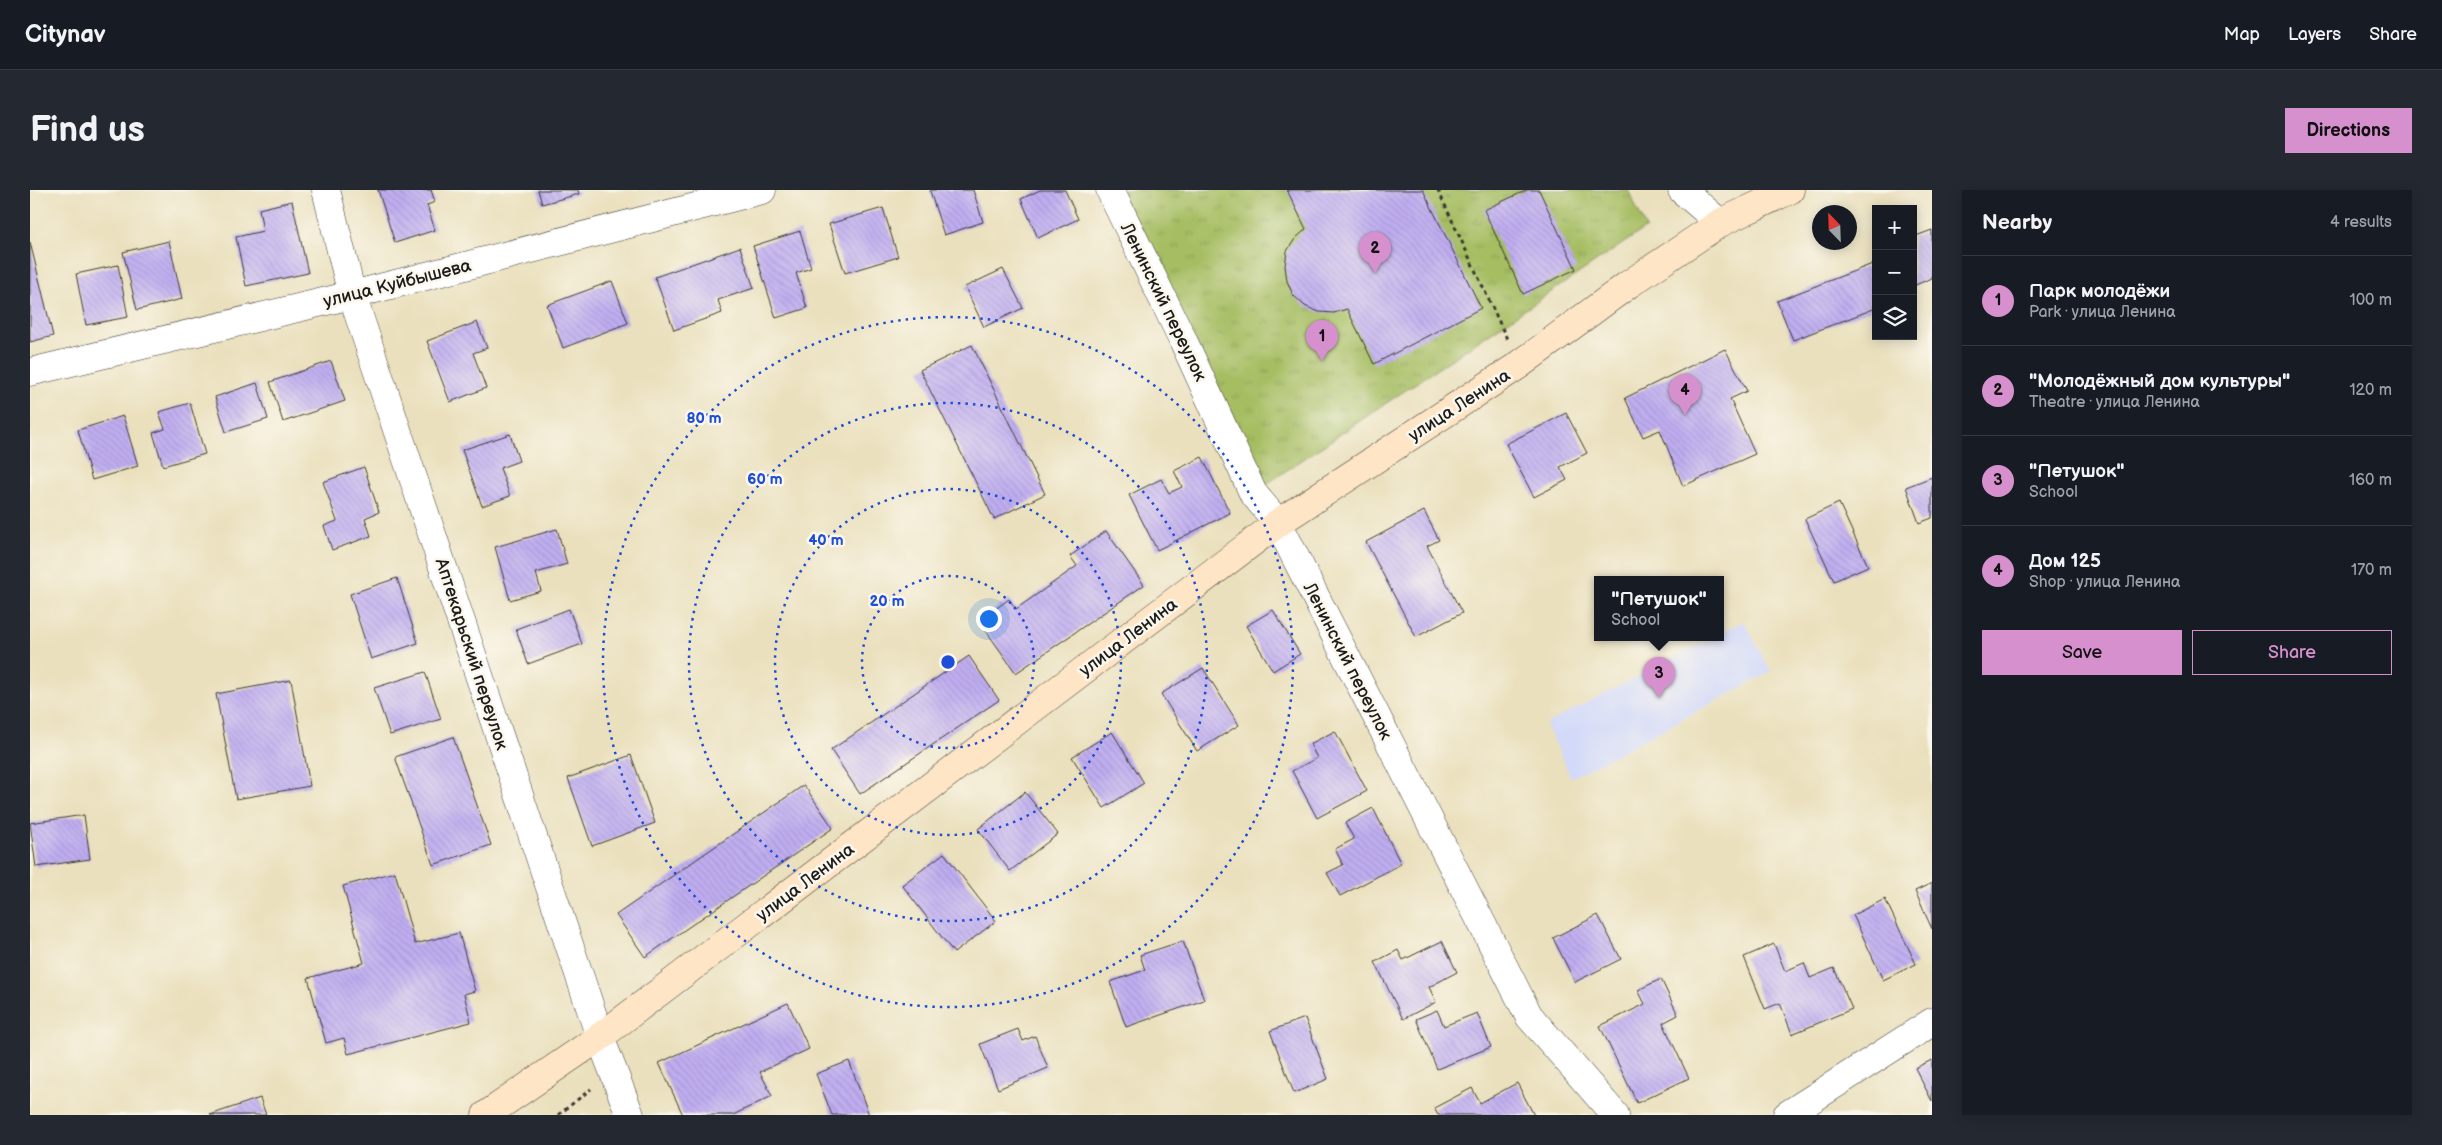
<!DOCTYPE html>
<meta charset="utf-8">
<style>
:root{--surface:#171b24;--page:#242831;--text:#f1f3f6;--muted:#9ea1a6;--line:#363941;--accent:#d690ce}
body{margin:0;font-family:"Balsamiq Sans",sans-serif;background:var(--page);color:var(--text)}
.controls{position:absolute;right:15px;top:15px;display:grid;overflow:hidden;border-radius:0px;box-shadow:0 2px 12px #0003}
.controls button{width:45px;height:45px;display:grid;place-items:center;padding:0;border:0;border-bottom:1px solid var(--line);background:var(--surface);color:var(--text);font:25px sans-serif}
.compass{position:absolute;left:1782px;top:15px;width:45px;height:45px;border-radius:50%;background:var(--surface);box-shadow:0 2px 12px #0003;rotate:337deg}
.you{position:absolute;left:958px;top:428px;width:18px;height:18px;margin:-12px;border:4px solid #fff;border-radius:50%;background:#1a73e8;box-shadow:0 0 0 8px #1a73e833}
.badge{display:grid;place-items:center;width:32px;height:32px;border-radius:50%;background:var(--accent);color:#111;font-size:16px;font-weight:700}
.pin{position:absolute;translate:-50% -41px;filter:drop-shadow(0 1px 2px #0008)}
.pin::after{content:'';position:absolute;top:26px;width:18px;height:15px;background:inherit;clip-path:polygon(0 0,100% 0,50% 100%)}
.popup{position:absolute;left:1564px;top:386px;width:130px;height:65px;box-sizing:border-box;display:grid;place-content:center;border-radius:0px;background:var(--surface);filter:drop-shadow(0 1px 4px #0005);font-size:16px;white-space:nowrap;color:var(--muted)}
.popup b{font-size:19px;color:var(--text)}
.popup::after{content:'';position:absolute;left:50%;top:100%;margin-left:-10px;border:10px solid transparent;border-top-color:var(--surface)}
.list{margin:0;padding:0;list-style:none}
h2{display:flex;justify-content:space-between;align-items:center;height:65px;margin:0;padding:0 20px;font-size:21px}
h2 small{font-size:16px;font-weight:400;color:var(--muted)}
.list li{display:grid;grid-template-columns:32px 1fr auto;gap:15px;align-items:center;box-sizing:border-box;height:90px;padding:0 20px;border-top:1px solid var(--line)}
.list b{display:block;font-size:19px;white-space:nowrap}
.list p{margin:0;font-size:16px;white-space:nowrap;color:var(--muted)}
.list em{font-size:16px;font-style:normal;color:var(--muted)}
.actions{display:flex;gap:10px;padding:15px 20px}
.actions a{flex:1;padding:11px 0;border:1px solid var(--accent);border-radius:0px;text-align:center;font-size:18px;color:var(--accent)}
.actions .main{background:var(--accent);color:#111}
.icon{flex:none;width:28px;height:28px;fill:none;stroke:currentColor;stroke-width:2;stroke-linecap:round;stroke-linejoin:round}
.map{position:relative;flex:none;width:1902px;height:925px;overflow:hidden;border-radius:0px}
header{display:flex;align-items:center;gap:30px;box-sizing:border-box;height:70px;padding:0 25px;background:var(--surface);border-bottom:1px solid var(--line)}
header strong{font-size:24px}
nav{display:flex;gap:28px;margin-inline-start:auto;font-size:18px}
.intro{display:flex;align-items:center;justify-content:space-between;box-sizing:border-box;height:120px;padding:0 30px}
h1{margin:0;font-size:35px}
.button{padding:12px 22px;border-radius:0px;background:var(--accent);color:#111;font-size:18px;font-weight:700}
main{display:flex;gap:30px;padding:0 30px}
aside{flex:1;background:var(--surface);border-radius:0px;box-shadow:0 2px 12px #0003}
.map>svg:first-child{display:block}
.built{fill:#d2d9f9}
.park{fill:url(#park-tufts);stroke:#616c3f}
.building{fill:url(#building-back-hatch)}
.lines{fill:none;stroke-linecap:round;stroke-linejoin:round}
.minor-casing{stroke:#3b3934;stroke-width:29}
.secondary-casing{stroke:#3b3934;stroke-width:29}
.path{stroke:#3b3934;stroke-width:3;stroke-dasharray:4 4;stroke-linecap:butt}
.minor{stroke:#fff;stroke-width:28}
.secondary{stroke:#fde5c5;stroke-width:28}
.ring{fill:none;stroke:#1d4ed8;stroke-width:2.5;stroke-dasharray:2.5 5}
.labels{text-anchor:middle;stroke-width:5;stroke-linejoin:round;paint-order:stroke}
.street-label{font-size:18px;fill:#1c1c1c;stroke:#fbf7ec}
.centre{fill:#1d4ed8;stroke:#fbf7ec;stroke-width:2.5}
.ring-label{font-size:15px;text-anchor:middle;font-weight:bold;fill:#1d4ed8;stroke:#fbf7ec;stroke-width:5;stroke-linejoin:round;paint-order:stroke}
</style>
<header>
<strong>Citynav</strong>
<nav><a>Map</a><a>Layers</a><a>Share</a></nav>
</header>
<div class="intro"><h1>Find us</h1><a class="button">Directions</a></div>
<main>
<div class="map">
<svg width="1902" height="925" viewBox="0 0 1902 925">
<defs>
<pattern id="park-tufts" width="24" height="20" patternUnits="userSpaceOnUse" patternTransform="scale(1.25)"><rect width="24" height="20" fill="#a6bd62"/><path d="M3 7l-1-3M5 7V3M7 7l1-3M15 17l-1-3M17 17v-4M19 17l1-3" fill="none" stroke="#8ea254"/></pattern>
<pattern id="building-back-hatch" width="6" height="6" patternUnits="userSpaceOnUse" patternTransform="scale(1.25)"><rect width="6" height="6" fill="#c0aef1"/><path d="M-1 5l2 2M0 0l6 6M5-1l2 2" fill="none" stroke="#a495ce"/></pattern>
</defs>
<rect width="100%" height="100%" fill="#fbf7ec"/>
<filter id="ink" filterUnits="userSpaceOnUse"><feTurbulence type="fractalNoise" baseFrequency=".02" numOctaves="2"/><feDisplacementMap in="SourceGraphic" scale="10" xChannelSelector="R" yChannelSelector="G"/><feConvolveMatrix kernelMatrix="1 2 1 2 8 2 1 2 1" color-interpolation-filters="sRGB"/></filter>
<filter id="wash" filterUnits="userSpaceOnUse"><feTurbulence type="fractalNoise" baseFrequency=".0096" numOctaves="4" result="noise"/><feDisplacementMap in="SourceGraphic" scale="20" xChannelSelector="R" yChannelSelector="G"/><feGaussianBlur stdDeviation="1.12" result="paint"/><feColorMatrix in="noise" values="0 0 0 0 0 0 0 0 0 0 0 0 0 0 0 0 0 1.4 0 .05"/><feComposite in="paint" operator="in"/></filter>
<g filter="url(#wash)">
<rect width="100%" height="100%" fill="#eae0bd"/>
<!-- built -->
<path class="built" d="M 1714,431 L 1741,482 L 1541,588 L 1516,534 L 1683,447 L 1690,447 L 1690,443 Z"/>
<!-- park -->
<path class="park" d="M 1089,0 L 1598,0 L 1616,38 L 1223,303 Z"/>
<g id="blocks">
<!-- building -->
<g class="building">
<path d="M 348,0 L 401,0 L 405,12 L 397,15 L 405,40 L 365,53 Z"/>
<path d="M 508,0 L 548,0 L 549,4 L 512,14 Z"/>
<path d="M 903,0 L 943,0 L 953,32 L 914,45 L 900,1 Z"/>
<path d="M 1010,0 L 1035,0 L 1048,29 L 1008,48 L 991,9 Z"/>
<path d="M 1257,0 L 1393,0 L 1451,118 L 1344,174 L 1317,119 L 1304,123 L 1289,122 L 1275,116 L 1263,105 L 1257,91 L 1255,76 L 1257,61 L 1265,49 L 1276,39 Z"/>
<path d="M 1497,0 L 1509,0 L 1546,79 L 1493,104 L 1454,20 Z"/>
<path d="M 262,11 L 278,83 L 216,96 L 206,47 L 233,41 L 229,19 Z"/>
<path d="M 853,18 L 868,67 L 815,83 L 799,34 Z"/>
<path d="M 1902,40 L 1902,88 L 1883,96 L 1883,47 Z"/>
<path d="M 770,41 L 781,78 L 766,83 L 777,118 L 746,128 L 723,56 Z"/>
<path d="M 139,51 L 152,109 L 107,120 L 93,62 Z"/>
<path d="M 0,52 L 23,146 L 0,152 Z"/>
<path d="M 710,57 L 724,98 L 688,110 L 692,123 L 644,140 L 625,87 Z"/>
<path d="M 1845,73 L 1846,118 L 1763,150 L 1747,111 Z"/>
<path d="M 88,75 L 98,127 L 56,135 L 46,84 Z"/>
<path d="M 973,79 L 993,118 L 954,137 L 935,97 Z"/>
<path d="M 582,91 L 598,133 L 533,158 L 517,115 Z"/>
<path d="M 447,132 L 457,158 L 443,163 L 456,198 L 420,212 L 397,151 Z"/>
<path d="M 942,155 L 1015,304 L 964,329 L 890,180 Z"/>
<path d="M 1695,159 L 1717,201 L 1700,209 L 1725,264 L 1653,296 L 1630,240 L 1613,247 L 1595,208 Z"/>
<path d="M 301,171 L 315,211 L 253,232 L 240,192 Z"/>
<path d="M 227,193 L 238,229 L 196,242 L 185,207 Z"/>
<path d="M 160,213 L 175,264 L 133,276 L 123,243 L 135,239 L 129,222 Z"/>
<path d="M 1536,223 L 1557,263 L 1530,277 L 1537,290 L 1504,307 L 1476,254 Z"/>
<path d="M 93,226 L 108,276 L 62,290 L 48,240 Z"/>
<path d="M 480,244 L 489,271 L 470,278 L 480,306 L 452,316 L 432,260 Z"/>
<path d="M 1172,267 L 1200,323 L 1127,360 L 1099,305 L 1131,289 L 1139,303 L 1152,297 L 1144,281 Z"/>
<path d="M 334,277 L 349,322 L 335,328 L 341,346 L 302,360 L 294,336 L 307,331 L 293,292 Z"/>
<path d="M 1902,287 L 1902,328 L 1889,333 L 1876,297 Z"/>
<path d="M 1809,313 L 1838,376 L 1804,391 L 1775,329 Z"/>
<path d="M 1394,321 L 1409,350 L 1397,356 L 1432,423 L 1386,447 L 1336,352 Z"/>
<path d="M 527,339 L 537,374 L 506,383 L 511,401 L 480,410 L 465,357 Z"/>
<path d="M 1076,341 L 1114,395 L 986,483 L 949,431 L 979,409 L 986,419 L 1047,376 L 1040,366 Z"/>
<path d="M 367,388 L 388,453 L 341,469 L 320,404 Z"/>
<path d="M 539,419 L 552,454 L 498,474 L 486,439 Z"/>
<path d="M 1243,420 L 1270,464 L 1243,481 L 1216,436 Z"/>
<path d="M 939,466 L 969,510 L 830,604 L 801,560 Z"/>
<path d="M 1173,478 L 1209,535 L 1167,561 L 1131,504 Z"/>
<path d="M 395,482 L 411,529 L 360,545 L 344,498 Z"/>
<path d="M 261,490 L 280,596 L 206,609 L 186,504 Z"/>
<path d="M 1305,541 L 1337,601 L 1287,628 L 1262,581 L 1287,568 L 1280,554 Z"/>
<path d="M 1082,542 L 1114,593 L 1074,618 L 1042,567 Z"/>
<path d="M 423,547 L 461,655 L 403,675 L 365,567 Z"/>
<path d="M 601,565 L 625,633 L 562,656 L 538,588 Z"/>
<path d="M 774,595 L 803,638 L 615,767 L 586,725 Z"/>
<path d="M 995,602 L 1028,644 L 980,681 L 948,639 Z"/>
<path d="M 1343,618 L 1371,674 L 1310,706 L 1297,683 L 1313,675 L 1305,659 L 1324,649 L 1315,633 Z"/>
<path d="M 54,625 L 60,669 L 6,677 L 0,633 Z"/>
<path d="M 914,663 L 966,731 L 924,763 L 872,695 Z"/>
<path d="M 365,682 L 385,754 L 429,743 L 445,801 L 434,804 L 441,832 L 318,864 L 314,848 L 296,853 L 278,788 L 334,773 L 313,696 Z"/>
<path d="M 1902,693 L 1902,739 L 1885,701 Z"/>
<path d="M 1855,709 L 1886,774 L 1853,790 L 1823,725 Z"/>
<path d="M 1568,725 L 1591,769 L 1545,792 L 1523,748 Z"/>
<path d="M 1153,751 L 1174,810 L 1096,837 L 1080,792 L 1115,780 L 1110,765 Z"/>
<path d="M 1412,751 L 1427,782 L 1399,797 L 1406,812 L 1373,829 L 1345,772 L 1368,760 L 1373,770 Z"/>
<path d="M 1744,754 L 1755,781 L 1774,773 L 1780,788 L 1804,778 L 1822,819 L 1762,844 L 1750,813 L 1735,819 L 1714,767 Z"/>
<path d="M 1631,789 L 1648,825 L 1633,833 L 1659,888 L 1607,913 L 1570,836 L 1615,814 L 1608,800 Z"/>
<path d="M 758,813 L 779,859 L 730,882 L 742,906 L 703,925 L 653,925 L 629,873 Z"/>
<path d="M 1407,820 L 1414,836 L 1447,823 L 1461,857 L 1407,879 L 1386,829 Z"/>
<path d="M 1275,828 L 1298,889 L 1264,903 L 1240,841 Z"/>
<path d="M 988,839 L 993,851 L 1005,846 L 1018,878 L 968,899 L 950,854 Z"/>
<path d="M 1902,870 L 1902,911 L 1885,878 Z"/>
<path d="M 819,871 L 839,925 L 802,925 L 786,884 Z"/>
<path d="M 1487,893 L 1504,925 L 1408,925 L 1404,918 L 1442,898 L 1450,913 Z"/>
<path d="M 230,908 L 236,925 L 180,925 Z"/>
</g>
</g>
</g>
<g filter="url(#ink)">
<use href="#blocks" fill-opacity="0" stroke="#3b3934" stroke-width="1"/>
<g class="lines">
<!-- minor casing -->
<g class="minor-casing">
<g id="minor">
<path d="M 296,0 L 322,105 L 570,847 L 600,925"/>
<path d="M 1080,0 L 1153,150 L 1223,303 L 1248,333 L 1499,826 L 1585,925"/>
<path d="M 1652,0 L 1690,33"/>
<path d="M 0,182 L 322,105 L 732,0"/>
<path d="M 1757,925 L 1902,832"/>
</g>
</g>
<!-- secondary casing -->
<g class="secondary-casing">
<path id="secondary" d="M 456,925 L 570,847 L 1248,333 L 1489,175 L 1599,94 L 1690,33 L 1760,0"/>
</g>
<!-- path -->
<g class="path">
<path d="M 1408,0 L 1477,149"/>
<path d="M 528,925 L 561,899"/>
</g>
<!-- minor -->
<use href="#minor" class="minor"/>
<!-- secondary -->
<use href="#secondary" class="secondary"/>
</g>
</g>
<!-- distance rings -->
<g class="ring">
<circle cx="918" cy="472" r="86"/>
<circle cx="918" cy="472" r="173"/>
<circle cx="918" cy="472" r="259"/>
<circle cx="918" cy="472" r="345"/>
</g>
<g class="labels">
<!-- street labels -->
<g class="street-label">
<text transform="translate(367 93) rotate(-14)" y="6">улица Куйбышева</text>
<text transform="translate(1134 112) rotate(64)" y="6">Ленинский переулок</text>
<text transform="translate(1429 215) rotate(-33)" y="6">улица Ленина</text>
<text transform="translate(1098 447) rotate(-37)" y="6">улица Ленина</text>
<text transform="translate(442 464) rotate(72)" y="6">Аптекарьский переулок</text>
<text transform="translate(1318 471) rotate(63)" y="6">Ленинский переулок</text>
<text transform="translate(775 692) rotate(-37)" y="6">улица Ленина</text>
</g>
</g>
<circle cx="918" cy="472" r="8" class="centre"/>
<g class="ring-label">
<text x="674" y="233">80 m</text>
<text x="735" y="294">60 m</text>
<text x="796" y="355">40 m</text>
<text x="857" y="416">20 m</text>
</g>
</svg>
<div class="controls">
<button>+</button>
<button>−</button>
<button><svg class="icon" aria-label="layers" viewBox="0 0 24 24"><path d="M12 4l9 5-9 5-9-5zM3 14l9 5 9-5"/></svg></button>
</div>
<svg class="compass" viewBox="-18 -18 36 36"><path d="M0-13l5 13h-10z" fill="#e53935"/><path d="M0 13l5-13h-10z" fill="#9ea1a6"/></svg>
<div class="you"></div>
<div class="pin badge" style="left:1292px;top:171px">1</div>
<div class="pin badge" style="left:1345px;top:83px">2</div>
<div class="pin badge" style="left:1629px;top:508px">3</div>
<div class="popup"><b>&quot;Петушок&quot;</b>School</div>
<div class="pin badge" style="left:1655px;top:225px">4</div>
</div>
<aside>
<h2>Nearby<small>4 results</small></h2>
<ul class="list">
<li><span class="badge">1</span><div><b>Парк молодёжи</b><p>Park · улица Ленина</p></div><em>100 m</em></li>
<li><span class="badge">2</span><div><b>&quot;Молодёжный дом культуры&quot;</b><p>Theatre · улица Ленина</p></div><em>120 m</em></li>
<li><span class="badge">3</span><div><b>&quot;Петушок&quot;</b><p>School</p></div><em>160 m</em></li>
<li><span class="badge">4</span><div><b>Дом 125</b><p>Shop · улица Ленина</p></div><em>170 m</em></li>
</ul>
<div class="actions"><a class="main">Save</a><a>Share</a></div>
</aside>
</main>
